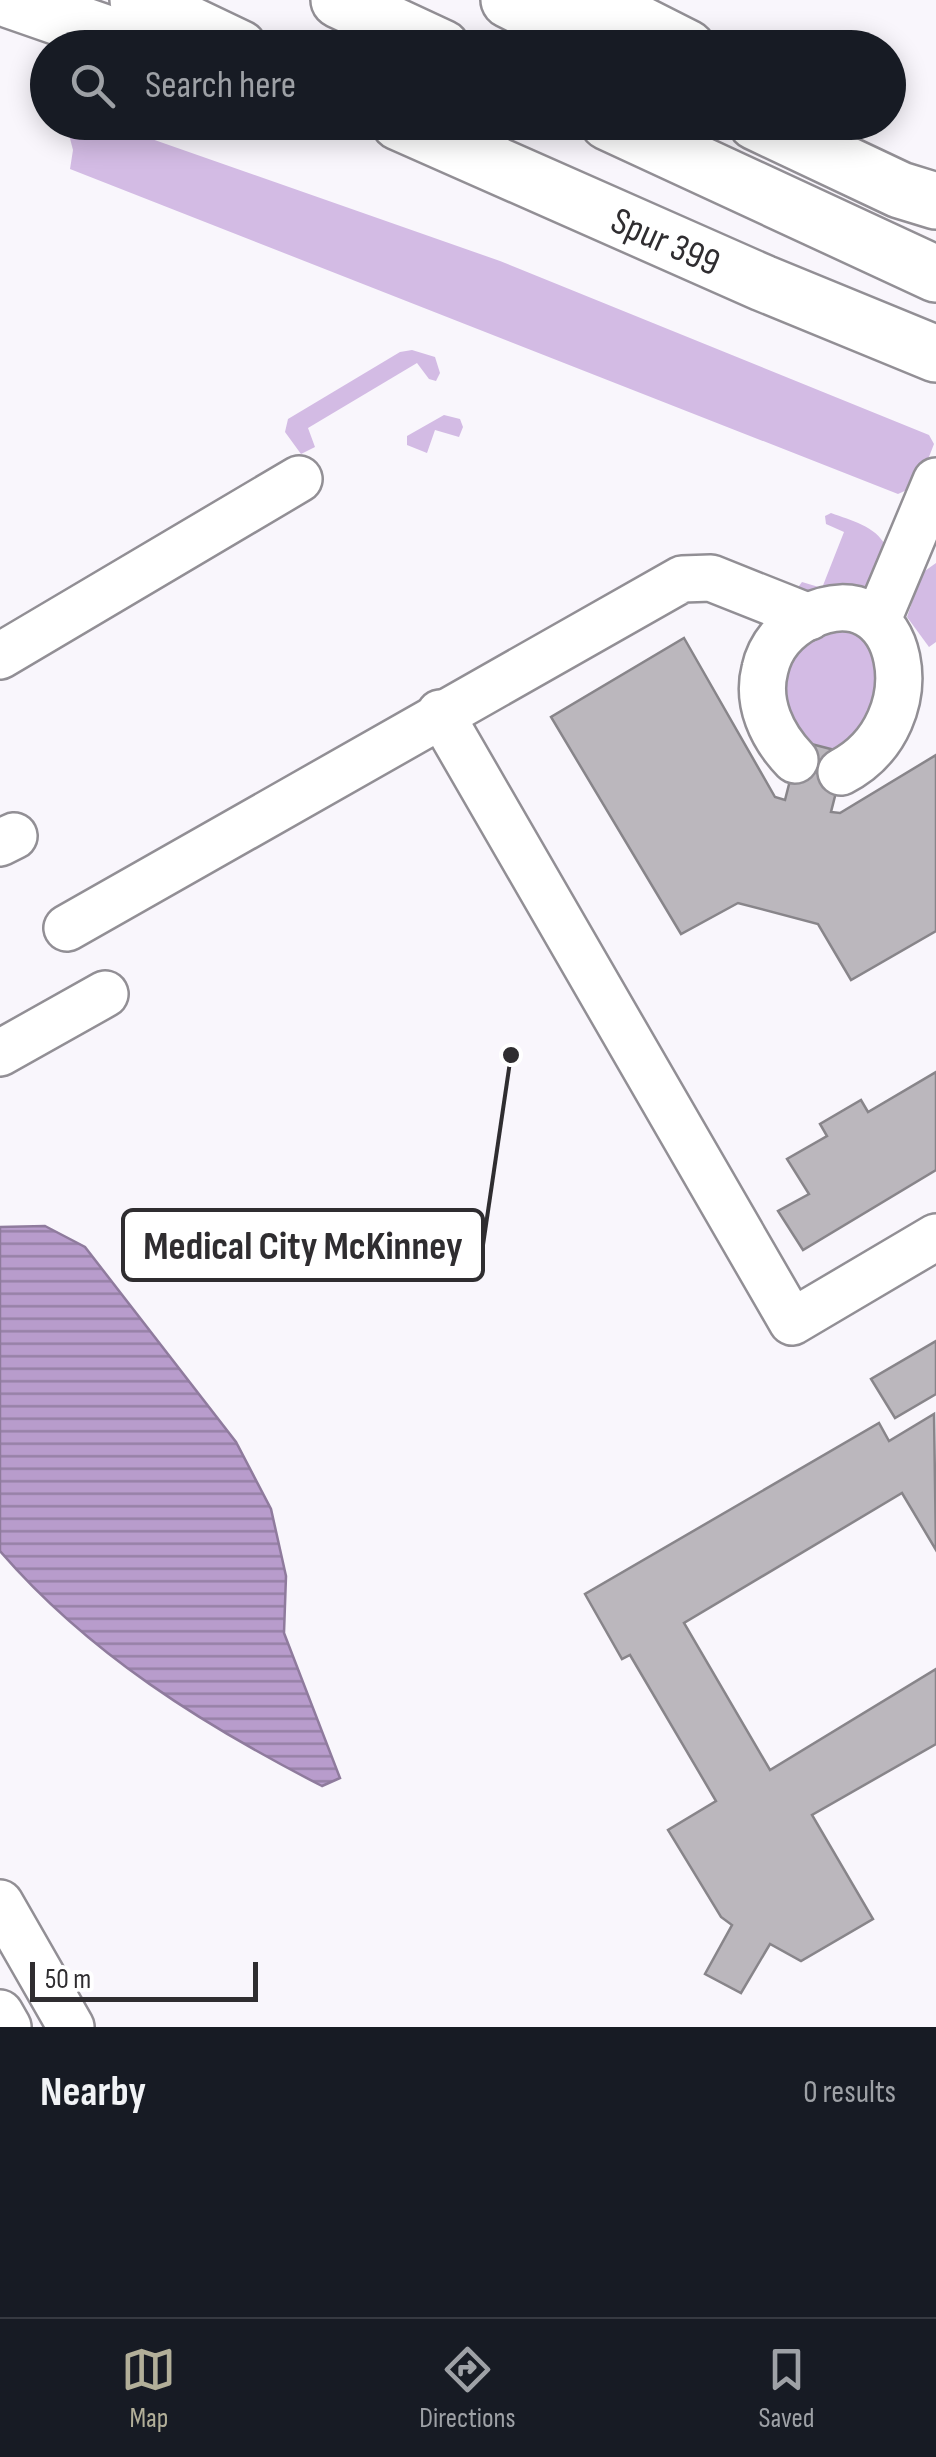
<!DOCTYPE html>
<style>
:root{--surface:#171b24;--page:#242831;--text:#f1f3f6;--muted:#9ea1a6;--line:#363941;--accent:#b2af99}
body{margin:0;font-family:"Sofia Sans Condensed",sans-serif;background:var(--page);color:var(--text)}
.scale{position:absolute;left:30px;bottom:25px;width:228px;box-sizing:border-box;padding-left:10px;border:5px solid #2f2d30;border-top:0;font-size:28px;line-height:35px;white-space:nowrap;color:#2f2d30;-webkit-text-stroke:8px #fff;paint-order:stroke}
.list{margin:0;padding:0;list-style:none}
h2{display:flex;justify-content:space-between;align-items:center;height:130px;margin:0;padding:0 40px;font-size:42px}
h2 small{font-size:32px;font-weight:400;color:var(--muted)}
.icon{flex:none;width:55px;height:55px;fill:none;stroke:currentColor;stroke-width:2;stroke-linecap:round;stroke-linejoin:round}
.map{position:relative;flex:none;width:936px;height:2027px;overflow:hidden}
.search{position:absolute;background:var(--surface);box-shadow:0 5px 25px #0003;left:30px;right:30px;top:30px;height:110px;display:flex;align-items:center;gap:25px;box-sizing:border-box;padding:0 35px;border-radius:55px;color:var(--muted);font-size:38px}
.sheet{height:290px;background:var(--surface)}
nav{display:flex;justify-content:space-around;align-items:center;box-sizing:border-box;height:140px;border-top:2px solid var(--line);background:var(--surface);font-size:28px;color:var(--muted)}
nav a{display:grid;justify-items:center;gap:5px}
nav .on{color:var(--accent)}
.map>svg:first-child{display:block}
.grass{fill:#d3bbe4}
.water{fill:url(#water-rules);stroke:#8f7b9d;stroke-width:2.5}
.building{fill:#bbb7bd;stroke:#88858a;stroke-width:2.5}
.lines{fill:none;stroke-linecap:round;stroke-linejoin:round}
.minor-casing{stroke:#928f95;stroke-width:50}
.major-casing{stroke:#928f95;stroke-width:60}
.highway-casing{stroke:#928f95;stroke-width:60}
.minor{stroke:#fff;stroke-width:45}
.major{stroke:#fff;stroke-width:55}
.highway{stroke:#fff;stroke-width:55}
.labels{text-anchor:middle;stroke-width:9;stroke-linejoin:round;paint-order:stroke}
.street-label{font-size:38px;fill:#2f2d30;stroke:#fff}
.leader{fill:none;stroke:#2f2d30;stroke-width:4}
.callout-dot{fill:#2f2d30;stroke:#fff;stroke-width:4}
.callout{fill:#fff;stroke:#2f2d30;stroke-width:4}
.callout-label{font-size:40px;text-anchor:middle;font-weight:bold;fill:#2f2d30}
</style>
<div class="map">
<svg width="936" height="2027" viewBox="0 0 936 2027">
<defs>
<pattern id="water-rules" width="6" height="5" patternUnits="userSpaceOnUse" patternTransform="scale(2.5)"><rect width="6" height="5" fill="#b89ccc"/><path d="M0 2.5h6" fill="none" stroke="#9680a6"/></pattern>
</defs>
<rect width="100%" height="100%" fill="#f9f6fc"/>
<!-- grass -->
<g class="grass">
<path d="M 66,123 L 106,123 L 500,261 L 929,435 L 934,444 L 918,485 L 898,494 L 70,169 L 73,150 Z"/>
<path d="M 412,350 L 435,357 L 440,373 L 436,381 L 429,379 L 417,363 L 308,428 L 315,447 L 301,454 L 285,432 L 288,419 L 400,352 Z"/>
<path d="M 444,415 L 460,419 L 463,427 L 459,437 L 435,430 L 427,453 L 407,445 L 407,436 Z"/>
<path d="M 831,513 C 852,521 874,525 886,546 L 873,587 L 816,595 L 796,590 L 802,582 L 822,588 L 844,532 L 826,524 L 825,516 Z"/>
<path d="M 936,563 L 936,642 L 929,647 L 907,617 L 922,573 Z"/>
<path d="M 852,628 L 900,668 L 846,753 L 800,741 C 777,690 774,689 804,640 Z"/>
</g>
<!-- water -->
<path class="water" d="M 45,1226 L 85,1247 L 236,1442 L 271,1509 L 286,1576 L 284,1633 L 340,1778 L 322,1786 C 203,1725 88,1653 0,1551 L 0,1227 Z"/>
<!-- building -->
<g class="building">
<path d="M 684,638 L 775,797 L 785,800 L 800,741 L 846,753 L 831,812 L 840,813 L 936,755 L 936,931 L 851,980 L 818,924 L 738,903 L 681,934 L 551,717 Z"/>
<path d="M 936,1072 L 936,1170 L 803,1250 L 778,1211 L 809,1194 L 787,1159 L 827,1136 L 820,1124 L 861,1100 L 868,1112 Z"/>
<path d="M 936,1341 L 936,1394 L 895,1418 L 871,1379 Z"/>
<path d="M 934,1414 L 936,1550 L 902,1493 L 684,1623 L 770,1770 L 936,1669 L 936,1744 L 812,1815 L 873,1919 L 801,1961 L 770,1944 L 741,1993 L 705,1974 L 732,1925 L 721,1917 L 668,1830 L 716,1801 L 630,1655 L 622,1659 L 585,1594 L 879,1423 L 889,1441 Z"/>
</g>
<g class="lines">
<!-- minor casing -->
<g class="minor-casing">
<g id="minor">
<path d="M 879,617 L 936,481"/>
<path d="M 0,656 L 299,479"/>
<path d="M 440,713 L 792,1322 L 936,1237"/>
<path d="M 795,760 C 772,736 756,703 765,669 C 770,646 786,628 807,617 C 906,569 936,723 841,772"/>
<path d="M 0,843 L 14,836"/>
<path d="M 67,928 L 682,579 L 711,578 L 809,617"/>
<path d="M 0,1053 L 105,994"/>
<path d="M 0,1903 L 71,2027"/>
<path d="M 0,2013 L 8,2027"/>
</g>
</g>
<!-- major casing -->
<g class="major-casing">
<g id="major">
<path d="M 10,0 L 148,48"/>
<path d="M 138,0 L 239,48"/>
<path d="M 399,122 L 763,283 L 936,354"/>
</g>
</g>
<!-- highway casing -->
<g class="highway-casing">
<g id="highway">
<path d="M 339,0 L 442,48"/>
<path d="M 509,0 L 604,48"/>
<path d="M 592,0 L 687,48"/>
<path d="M 608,122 L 936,274"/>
<path d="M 756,122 L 900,190 L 936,201"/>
</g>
</g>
<!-- minor -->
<use href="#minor" class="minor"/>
<!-- major -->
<use href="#major" class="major"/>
<!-- highway -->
<use href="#highway" class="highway"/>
</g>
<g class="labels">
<!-- street labels -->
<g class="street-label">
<text transform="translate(666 241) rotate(24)" y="13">Spur 399</text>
</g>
</g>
<!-- callouts -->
<path class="leader" d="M511 1055L483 1245"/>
<circle class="callout-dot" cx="511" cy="1055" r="10"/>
<rect class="callout" x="123" y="1210" width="360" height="70" rx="10"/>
<g class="callout-label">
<text x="303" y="1259">Medical City McKinney</text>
</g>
</svg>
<div class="scale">50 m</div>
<div class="search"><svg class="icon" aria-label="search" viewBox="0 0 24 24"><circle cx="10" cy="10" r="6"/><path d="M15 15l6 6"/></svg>Search here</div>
</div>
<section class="sheet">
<h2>Nearby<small>0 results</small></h2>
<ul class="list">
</ul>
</section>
<nav>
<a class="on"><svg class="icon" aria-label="map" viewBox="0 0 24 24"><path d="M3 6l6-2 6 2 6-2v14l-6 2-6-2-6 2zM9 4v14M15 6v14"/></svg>Map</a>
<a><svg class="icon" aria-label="directions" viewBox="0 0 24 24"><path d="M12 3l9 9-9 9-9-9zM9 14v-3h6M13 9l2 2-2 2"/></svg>Directions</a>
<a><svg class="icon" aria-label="saved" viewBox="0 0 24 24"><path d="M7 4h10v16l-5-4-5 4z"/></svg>Saved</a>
</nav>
